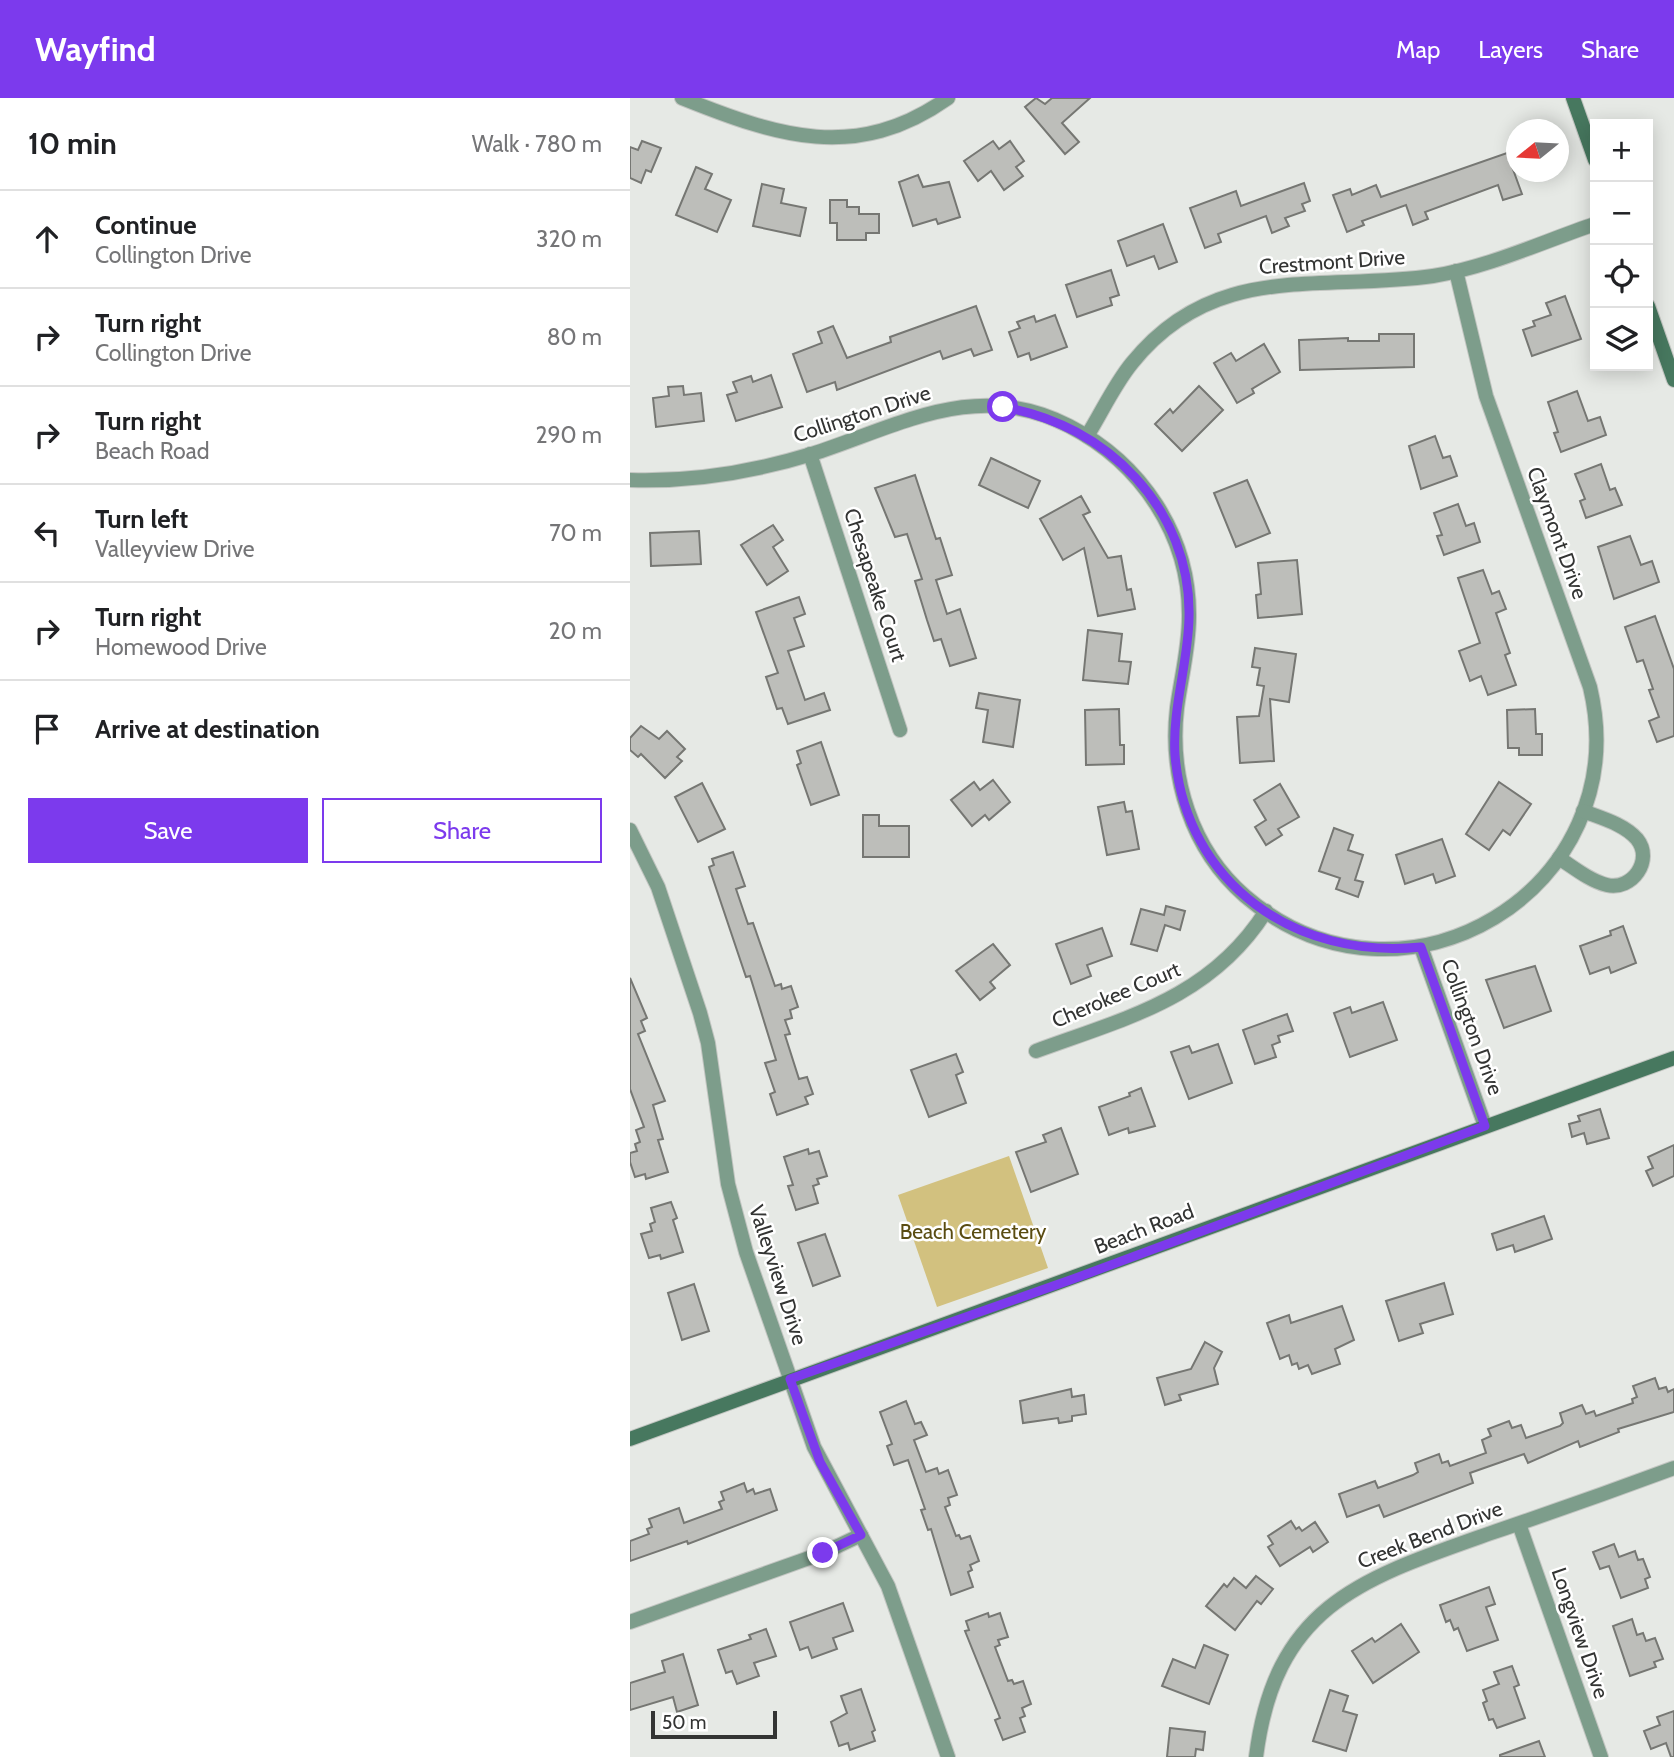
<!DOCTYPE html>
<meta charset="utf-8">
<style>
:root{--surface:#fff;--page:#f6f6f6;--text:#202124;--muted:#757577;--line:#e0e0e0;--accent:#7c3aed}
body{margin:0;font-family:Cabin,sans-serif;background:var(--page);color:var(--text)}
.controls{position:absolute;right:21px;top:21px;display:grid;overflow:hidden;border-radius:0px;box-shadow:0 4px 18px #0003}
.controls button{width:63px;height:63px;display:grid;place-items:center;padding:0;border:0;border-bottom:2px solid var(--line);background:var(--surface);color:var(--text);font:35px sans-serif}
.compass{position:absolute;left:876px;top:21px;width:63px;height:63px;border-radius:50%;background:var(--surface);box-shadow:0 4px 18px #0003;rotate:252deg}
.scale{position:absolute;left:21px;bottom:18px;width:126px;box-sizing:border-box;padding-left:7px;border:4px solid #333433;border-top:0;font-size:19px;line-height:24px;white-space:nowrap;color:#333433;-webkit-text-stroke:5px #fff;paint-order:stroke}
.stop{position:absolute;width:21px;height:21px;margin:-16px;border:5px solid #7c3aed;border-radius:50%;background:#fff}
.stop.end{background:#7c3aed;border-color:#fff;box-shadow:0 2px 7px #0008}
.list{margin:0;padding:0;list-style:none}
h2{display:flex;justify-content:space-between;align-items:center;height:91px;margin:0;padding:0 28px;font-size:30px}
h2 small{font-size:23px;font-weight:400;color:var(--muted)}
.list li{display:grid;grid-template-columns:46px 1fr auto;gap:21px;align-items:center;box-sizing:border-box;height:98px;padding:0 28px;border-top:2px solid var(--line)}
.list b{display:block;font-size:26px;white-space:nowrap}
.list p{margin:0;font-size:23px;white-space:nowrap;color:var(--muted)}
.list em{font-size:23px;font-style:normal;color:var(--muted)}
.actions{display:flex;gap:14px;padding:21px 28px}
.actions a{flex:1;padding:16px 0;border:2px solid var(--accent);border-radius:0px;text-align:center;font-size:24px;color:var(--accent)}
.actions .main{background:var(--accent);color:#fff}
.icon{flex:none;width:38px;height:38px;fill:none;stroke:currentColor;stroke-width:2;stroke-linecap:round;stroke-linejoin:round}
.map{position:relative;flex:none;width:1044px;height:1659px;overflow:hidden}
header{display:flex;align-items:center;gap:42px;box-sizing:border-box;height:98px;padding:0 35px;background:var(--accent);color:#fff}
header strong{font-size:33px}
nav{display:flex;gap:38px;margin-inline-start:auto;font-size:24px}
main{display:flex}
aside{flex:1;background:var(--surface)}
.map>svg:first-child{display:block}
.green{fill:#d2c17f}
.building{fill:#bdbeba;stroke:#767773;stroke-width:2}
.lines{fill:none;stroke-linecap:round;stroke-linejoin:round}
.street-casing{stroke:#c2c5c1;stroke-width:16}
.secondary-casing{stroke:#c2c5c1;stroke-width:16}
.street{stroke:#7d9d8b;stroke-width:14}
.secondary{stroke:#47785f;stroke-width:14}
.route{stroke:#7c3aed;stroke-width:9}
.labels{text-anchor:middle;stroke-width:5;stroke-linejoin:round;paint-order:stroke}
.street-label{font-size:21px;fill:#333433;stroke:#fff}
.park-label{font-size:21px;fill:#5a4c11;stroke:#fff}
</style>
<header>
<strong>Wayfind</strong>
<nav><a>Map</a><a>Layers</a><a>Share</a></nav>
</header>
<main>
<aside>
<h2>10 min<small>Walk · 780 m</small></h2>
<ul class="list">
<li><svg class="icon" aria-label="ahead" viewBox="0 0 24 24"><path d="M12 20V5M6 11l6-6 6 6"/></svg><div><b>Continue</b><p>Collington Drive</p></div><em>320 m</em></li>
<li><svg class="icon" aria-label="right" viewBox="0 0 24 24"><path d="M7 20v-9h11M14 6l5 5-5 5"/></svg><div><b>Turn right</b><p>Collington Drive</p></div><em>80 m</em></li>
<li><svg class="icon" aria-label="right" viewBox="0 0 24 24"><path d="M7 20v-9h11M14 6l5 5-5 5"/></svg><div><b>Turn right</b><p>Beach Road</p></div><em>290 m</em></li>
<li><svg class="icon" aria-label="left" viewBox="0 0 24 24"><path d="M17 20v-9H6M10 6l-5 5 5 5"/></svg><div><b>Turn left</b><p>Valleyview Drive</p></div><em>70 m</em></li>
<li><svg class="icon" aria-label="right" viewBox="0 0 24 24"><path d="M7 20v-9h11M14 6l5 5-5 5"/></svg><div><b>Turn right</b><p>Homewood Drive</p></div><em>20 m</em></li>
<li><svg class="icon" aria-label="arrive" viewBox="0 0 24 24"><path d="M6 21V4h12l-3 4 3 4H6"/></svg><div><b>Arrive at destination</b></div></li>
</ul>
<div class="actions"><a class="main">Save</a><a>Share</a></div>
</aside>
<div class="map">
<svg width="1044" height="1659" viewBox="0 0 1044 1659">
<rect width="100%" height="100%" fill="#e6e9e5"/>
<!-- green -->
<path class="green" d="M 379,1058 L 418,1170 L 307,1209 L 268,1097 Z"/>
<!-- building -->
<g class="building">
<path d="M 406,0 L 415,6 L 422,0 L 460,0 L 432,25 L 449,44 L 435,56 L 395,9 Z"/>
<path d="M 12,43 L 31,50 L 21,74 L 16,72 L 11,85 L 0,80 L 0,49 L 8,52 Z"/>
<path d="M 363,43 L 369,51 L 380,43 L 394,63 L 386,69 L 393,78 L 374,92 L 361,73 L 348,83 L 334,63 Z"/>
<path d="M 877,55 L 892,96 L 873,102 L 868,87 L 795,114 L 798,121 L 783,127 L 776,107 L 732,123 L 734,127 L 717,134 L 703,97 L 720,91 L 722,97 L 746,87 L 751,99 Z"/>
<path d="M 66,69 L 82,76 L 75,91 L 101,102 L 87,134 L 46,117 Z"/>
<path d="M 288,77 L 293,89 L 319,84 L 330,119 L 308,126 L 306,121 L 283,128 L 269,84 Z"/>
<path d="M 674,85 L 680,103 L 672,106 L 675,113 L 655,120 L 659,128 L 642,135 L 636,118 L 588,136 L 591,144 L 575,150 L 560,110 L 606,93 L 611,108 Z"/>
<path d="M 132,86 L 154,91 L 151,105 L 176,110 L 170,138 L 123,128 Z"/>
<path d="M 200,102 L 217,102 L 217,109 L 229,109 L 229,116 L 249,116 L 249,135 L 236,135 L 236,142 L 207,142 L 207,125 L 200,125 Z"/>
<path d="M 533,126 L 547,164 L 529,171 L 524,158 L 497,168 L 488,143 Z"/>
<path d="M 481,172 L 489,197 L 480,200 L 482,207 L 447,219 L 436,187 Z"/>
<path d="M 935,198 L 951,241 L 902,258 L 893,232 L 905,228 L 903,223 L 921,217 L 916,205 Z"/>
<path d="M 346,208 L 362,252 L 344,258 L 341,251 L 313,261 L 310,253 L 207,292 L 205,284 L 177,294 L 163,256 L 192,245 L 188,234 L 203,228 L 217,260 L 261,244 L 260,239 Z"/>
<path d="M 425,217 L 437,249 L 401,262 L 399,255 L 388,259 L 379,234 L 390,230 L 387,224 L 404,218 L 406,224 Z"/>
<path d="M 749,236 L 784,236 L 784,269 L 670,272 L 669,242 L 718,240 L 718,243 L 749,243 Z"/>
<path d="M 634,246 L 650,274 L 622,291 L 624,295 L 607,305 L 584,265 L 601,255 L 606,263 Z"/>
<path d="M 141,277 L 152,309 L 106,323 L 97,297 L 107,294 L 103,284 L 121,278 L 123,284 Z"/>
<path d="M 53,288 L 54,297 L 71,295 L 74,323 L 26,329 L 23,300 L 39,298 L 38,289 Z"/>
<path d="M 569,288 L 593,312 L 552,353 L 525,326 L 540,311 L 543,315 Z"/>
<path d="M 947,293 L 958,323 L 970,319 L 976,337 L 931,354 L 924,335 L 928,334 L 918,304 Z"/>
<path d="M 805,338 L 813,360 L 820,358 L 827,378 L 791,391 L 779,348 Z"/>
<path d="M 361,360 L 410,383 L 398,410 L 349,387 Z"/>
<path d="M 971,366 L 980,392 L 985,390 L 992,407 L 956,420 L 950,403 L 955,401 L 945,376 Z"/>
<path d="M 285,377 L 306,441 L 310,440 L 322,477 L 306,482 L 317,516 L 330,511 L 346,560 L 320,568 L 311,541 L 304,543 L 297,522 L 285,483 L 292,481 L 277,436 L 265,439 L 245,390 Z"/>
<path d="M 617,382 L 640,435 L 606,449 L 584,395 Z"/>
<path d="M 451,398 L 460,414 L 453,417 L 478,460 L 491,458 L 497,492 L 501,491 L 505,511 L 468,518 L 454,450 L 433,462 L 410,421 Z"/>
<path d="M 828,406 L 836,428 L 844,425 L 850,444 L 814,457 L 807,438 L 812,437 L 804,415 Z"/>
<path d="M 143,427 L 153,442 L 143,449 L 158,473 L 137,487 L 111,447 Z"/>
<path d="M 69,433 L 71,466 L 21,468 L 20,435 Z"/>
<path d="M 1000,438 L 1011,467 L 1022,463 L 1029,484 L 984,501 L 968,449 Z"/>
<path d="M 667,462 L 672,516 L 628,520 L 626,497 L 631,496 L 628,465 Z"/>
<path d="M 853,472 L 862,496 L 869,493 L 876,511 L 866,515 L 880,555 L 875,557 L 886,587 L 858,597 L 851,578 L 840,583 L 829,553 L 850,545 L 828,480 Z"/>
<path d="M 169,499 L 175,516 L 164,520 L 174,548 L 158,553 L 175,602 L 194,595 L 200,612 L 158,626 L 152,610 L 147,611 L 136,579 L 148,575 L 126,514 Z"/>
<path d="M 1025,518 L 1044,571 L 1044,638 L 1027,644 L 1019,623 L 1029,619 L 1019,592 L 1023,591 L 1013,562 L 1007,564 L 995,529 Z"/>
<path d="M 458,532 L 492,536 L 489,563 L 501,564 L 498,586 L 453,582 Z"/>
<path d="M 625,550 L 666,556 L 659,604 L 640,601 L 644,663 L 610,665 L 607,619 L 629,618 L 634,588 L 627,587 L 630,570 L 622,569 Z"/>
<path d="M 349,595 L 390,602 L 383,649 L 353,644 L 358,612 L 346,610 Z"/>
<path d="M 489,611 L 490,647 L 494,647 L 494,666 L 456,667 L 455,612 Z"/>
<path d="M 905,611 L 906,636 L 912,636 L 912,657 L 889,657 L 889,650 L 878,650 L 877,612 Z"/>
<path d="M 11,628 L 29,641 L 37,633 L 55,651 L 47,659 L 52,663 L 35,680 L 11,656 L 8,659 L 0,652 L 0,640 Z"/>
<path d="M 191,644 L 209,697 L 181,707 L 167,667 L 171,665 L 167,653 Z"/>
<path d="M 363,682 L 380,704 L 359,722 L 355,717 L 342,728 L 321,702 L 344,684 L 350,692 Z"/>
<path d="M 869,684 L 901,706 L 880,737 L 873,732 L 859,752 L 836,736 Z"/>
<path d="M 72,685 L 95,731 L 68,744 L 45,699 Z"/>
<path d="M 650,686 L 669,719 L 648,731 L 652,737 L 636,747 L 625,729 L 636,722 L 624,702 Z"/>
<path d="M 494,704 L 496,714 L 502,713 L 509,751 L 477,757 L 468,709 Z"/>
<path d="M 233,717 L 249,717 L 249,728 L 279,728 L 279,759 L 233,759 Z"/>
<path d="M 704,730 L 723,737 L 718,752 L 733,757 L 725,782 L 733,784 L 728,799 L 706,791 L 710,780 L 689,773 Z"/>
<path d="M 812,741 L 825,778 L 806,785 L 803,776 L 775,786 L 766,757 Z"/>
<path d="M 103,754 L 115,788 L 106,791 L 118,826 L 123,825 L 145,888 L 151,886 L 152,891 L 161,888 L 168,909 L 160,912 L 162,920 L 155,922 L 160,936 L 155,937 L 169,981 L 177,979 L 183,996 L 175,999 L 178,1006 L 147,1017 L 140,996 L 145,994 L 135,965 L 146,962 L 120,878 L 116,879 L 79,769 L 84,767 L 82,761 Z"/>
<path d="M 536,808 L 555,813 L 550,832 L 535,827 L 527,853 L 501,846 L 511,811 L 534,817 Z"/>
<path d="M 993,828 L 1006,865 L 981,875 L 979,869 L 960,876 L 950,848 L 981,837 L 980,833 Z"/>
<path d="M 472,830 L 482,858 L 457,867 L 461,878 L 441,886 L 426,846 Z"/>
<path d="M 363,846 L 380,867 L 360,884 L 365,890 L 350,902 L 326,873 Z"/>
<path d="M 905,868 L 921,913 L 874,930 L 856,882 Z"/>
<path d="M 0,880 L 17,920 L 11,923 L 15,933 L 8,936 L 35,1003 L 23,1007 L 33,1041 L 28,1042 L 38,1074 L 16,1081 L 15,1076 L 5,1079 L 0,1064 L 0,1055 L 7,1053 L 5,1046 L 10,1044 L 6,1032 L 14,1029 L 0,991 Z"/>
<path d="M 753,904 L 767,942 L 720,959 L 704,915 L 720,909 L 722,915 Z"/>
<path d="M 657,916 L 663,933 L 648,938 L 650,944 L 642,947 L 646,959 L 625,966 L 613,932 Z"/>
<path d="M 588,946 L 602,985 L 559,1001 L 541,954 L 559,948 L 562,955 Z"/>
<path d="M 326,956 L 333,974 L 326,977 L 336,1005 L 299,1019 L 281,972 Z"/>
<path d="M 511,990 L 525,1028 L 499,1035 L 498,1030 L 479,1037 L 469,1009 L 500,998 L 499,995 Z"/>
<path d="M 970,1011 L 979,1040 L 957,1046 L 954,1035 L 942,1039 L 939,1026 L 950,1023 L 948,1018 Z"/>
<path d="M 431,1030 L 448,1076 L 401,1094 L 386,1054 L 416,1044 L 413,1037 Z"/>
<path d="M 1044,1047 L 1044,1078 L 1023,1088 L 1016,1073 L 1023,1070 L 1018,1059 Z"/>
<path d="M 178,1051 L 179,1056 L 189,1053 L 197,1078 L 187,1081 L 189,1086 L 183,1088 L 188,1105 L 166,1112 L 158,1088 L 163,1087 L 154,1059 Z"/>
<path d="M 41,1104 L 47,1120 L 43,1122 L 53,1154 L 31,1161 L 30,1157 L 19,1160 L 11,1136 L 22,1133 L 20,1126 L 25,1124 L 21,1110 Z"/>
<path d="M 914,1118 L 922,1141 L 885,1154 L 883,1147 L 867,1152 L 862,1136 Z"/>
<path d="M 195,1136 L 210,1178 L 183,1188 L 168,1145 Z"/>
<path d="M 814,1185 L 823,1216 L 790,1226 L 793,1235 L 769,1243 L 756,1203 Z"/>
<path d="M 64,1186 L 79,1233 L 52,1242 L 38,1195 Z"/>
<path d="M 712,1208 L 724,1242 L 705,1251 L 710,1266 L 682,1276 L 678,1267 L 669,1271 L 667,1265 L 662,1267 L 659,1257 L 650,1261 L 637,1225 L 659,1217 L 661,1225 Z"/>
<path d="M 575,1244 L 592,1254 L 584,1270 L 588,1286 L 549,1297 L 551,1302 L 535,1307 L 527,1280 L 561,1271 Z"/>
<path d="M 1025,1280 L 1029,1291 L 1036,1289 L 1038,1294 L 1044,1291 L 1044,1314 L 988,1331 L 989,1334 L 950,1349 L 948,1343 L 898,1365 L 894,1356 L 840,1375 L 843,1385 L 754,1419 L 749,1407 L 717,1419 L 709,1396 L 745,1383 L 748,1390 L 783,1377 L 788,1374 L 785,1365 L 809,1356 L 812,1365 L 818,1363 L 820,1368 L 856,1355 L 852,1342 L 861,1338 L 858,1331 L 879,1323 L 882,1330 L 891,1327 L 896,1340 L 930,1328 L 933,1325 L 930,1315 L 952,1307 L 956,1316 L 964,1313 L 966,1318 L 1003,1305 L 1002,1301 L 1007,1299 L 1003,1288 Z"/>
<path d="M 441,1291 L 442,1299 L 454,1297 L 456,1316 L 442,1318 L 442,1323 L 429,1325 L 428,1320 L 393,1325 L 390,1303 Z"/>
<path d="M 276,1303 L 285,1326 L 291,1324 L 297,1337 L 284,1342 L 296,1374 L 307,1370 L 309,1376 L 318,1372 L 327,1397 L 318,1400 L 320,1407 L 315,1409 L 326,1438 L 329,1437 L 331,1441 L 340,1438 L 349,1463 L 340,1467 L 342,1472 L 338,1474 L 343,1489 L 321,1497 L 301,1431 L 298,1432 L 291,1412 L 295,1411 L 278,1362 L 264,1367 L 257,1348 L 262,1346 L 250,1314 Z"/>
<path d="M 114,1385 L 117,1394 L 123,1391 L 125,1396 L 140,1391 L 147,1412 L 58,1446 L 57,1443 L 0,1463 L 0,1443 L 19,1436 L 17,1431 L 22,1429 L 19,1421 L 49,1410 L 54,1425 L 92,1411 L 89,1404 L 94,1402 L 91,1394 Z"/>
<path d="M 661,1423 L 666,1431 L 669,1429 L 672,1433 L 685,1424 L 698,1444 L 683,1454 L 680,1449 L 650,1468 L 638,1449 L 643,1446 L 638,1438 Z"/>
<path d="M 984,1446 L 989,1459 L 1005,1453 L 1008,1462 L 1013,1461 L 1020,1479 L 1015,1481 L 1018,1490 L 991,1500 L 979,1468 L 970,1471 L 963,1454 Z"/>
<path d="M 626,1478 L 643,1491 L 631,1506 L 627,1503 L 605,1532 L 576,1508 L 594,1486 L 597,1489 L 604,1480 L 616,1490 Z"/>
<path d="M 859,1489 L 865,1506 L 856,1509 L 868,1542 L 837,1553 L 828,1530 L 824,1532 L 820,1522 L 816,1524 L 810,1507 Z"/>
<path d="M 213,1505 L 223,1533 L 203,1540 L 207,1551 L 182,1560 L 178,1549 L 170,1552 L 160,1524 Z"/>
<path d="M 358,1515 L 359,1519 L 370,1515 L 378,1539 L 368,1542 L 370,1547 L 365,1549 L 378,1583 L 382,1582 L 384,1586 L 393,1583 L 401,1606 L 392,1610 L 395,1618 L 390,1620 L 395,1634 L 373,1642 L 365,1622 L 370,1620 L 335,1533 L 339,1532 L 336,1523 Z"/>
<path d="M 1002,1521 L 1007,1537 L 1013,1535 L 1016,1543 L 1025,1540 L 1033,1561 L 1024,1564 L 1026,1569 L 1000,1578 L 983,1528 Z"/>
<path d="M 771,1526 L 789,1554 L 743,1585 L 722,1553 L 742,1540 L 745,1544 Z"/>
<path d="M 136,1531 L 146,1558 L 124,1565 L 129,1578 L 107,1586 L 102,1573 L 96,1575 L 88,1552 L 121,1541 L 119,1537 Z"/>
<path d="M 574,1547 L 598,1557 L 579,1606 L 532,1588 L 543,1561 L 565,1570 Z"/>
<path d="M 53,1556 L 68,1607 L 47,1614 L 43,1599 L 0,1612 L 0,1585 L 35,1574 L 32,1563 Z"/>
<path d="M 882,1568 L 889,1587 L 884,1589 L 895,1620 L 867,1630 L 863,1621 L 859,1622 L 853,1605 L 857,1603 L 853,1592 L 869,1586 L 864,1574 Z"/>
<path d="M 231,1591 L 245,1632 L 242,1634 L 245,1643 L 220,1652 L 218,1645 L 209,1648 L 201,1624 L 217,1615 L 211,1598 Z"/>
<path d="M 700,1592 L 718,1598 L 713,1613 L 727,1617 L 716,1653 L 683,1643 Z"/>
<path d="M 1044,1613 L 1044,1659 L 1041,1659 L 1036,1645 L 1021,1651 L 1014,1633 L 1030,1627 L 1027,1619 Z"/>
<path d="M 540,1630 L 575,1634 L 573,1652 L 566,1651 L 565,1659 L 537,1659 Z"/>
<path d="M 909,1643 L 915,1659 L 870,1659 L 870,1657 Z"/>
</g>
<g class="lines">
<!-- street casing -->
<g class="street-casing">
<g id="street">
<path d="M 52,0 C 147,38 226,65 318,0"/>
<path d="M 457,338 C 472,314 484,287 502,265 C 585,162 690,194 803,178 C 859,169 912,144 965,126"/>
<path d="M 180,356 L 270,632"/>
<path d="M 0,382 C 61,384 123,374 182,356 C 269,328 347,280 439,328 C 511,365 560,437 559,519 C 559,550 551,580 547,610 C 539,679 561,751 615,798 C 772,933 1008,791 960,589 L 856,298 L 826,173"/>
<path d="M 0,732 L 28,789 L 70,915 L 78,945 L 98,1086 L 116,1154 L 184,1349 L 258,1488 L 318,1659"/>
<path d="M 929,760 C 943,769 960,783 977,787 C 1002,793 1024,762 1007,741 C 994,726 971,720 953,713"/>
<path d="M 791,849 L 855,1028"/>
<path d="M 406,953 C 496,920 581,900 636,813"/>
<path d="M 889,1426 L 971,1659"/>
<path d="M 0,1524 L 193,1455 L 231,1437"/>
<path d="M 626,1659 C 645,1508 730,1481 858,1436 C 920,1415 982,1393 1044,1370"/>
</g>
</g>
<!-- secondary casing -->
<g class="secondary-casing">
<g id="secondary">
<path d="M 943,0 L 965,62"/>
<path d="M 1018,208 L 1044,282"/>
<path d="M 0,1341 L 1044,960"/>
</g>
</g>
<!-- street -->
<use href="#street" class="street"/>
<!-- secondary -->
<use href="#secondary" class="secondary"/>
</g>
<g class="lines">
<!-- route -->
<path class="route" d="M 193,1455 L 231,1437 L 190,1364 L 160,1281 L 443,1181 L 855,1028 L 791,849 C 667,862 556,787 545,657 C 542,611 558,566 559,520 C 562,411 476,326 373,309"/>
</g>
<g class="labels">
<!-- street labels -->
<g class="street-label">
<text transform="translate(702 164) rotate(-4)" y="7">Crestmont Drive</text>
<text transform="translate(232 316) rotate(-18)" y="7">Collington Drive</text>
<text transform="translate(927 435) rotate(70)" y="7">Claymont Drive</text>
<text transform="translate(245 487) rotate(72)" y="7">Chesapeake Court</text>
<text transform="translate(486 897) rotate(-23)" y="7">Cherokee Court</text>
<text transform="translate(842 929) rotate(70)" y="7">Collington Drive</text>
<text transform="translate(514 1131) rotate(-21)" y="7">Beach Road</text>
<text transform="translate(148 1177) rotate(72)" y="7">Valleyview Drive</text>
<text transform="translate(800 1437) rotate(-21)" y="7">Creek Bend Drive</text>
<text transform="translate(950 1535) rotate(71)" y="7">Longview Drive</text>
</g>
<!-- park labels -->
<g class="park-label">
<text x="343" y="1141">Beach Cemetery</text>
</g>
</g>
</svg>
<div class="controls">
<button>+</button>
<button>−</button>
<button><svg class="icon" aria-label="locate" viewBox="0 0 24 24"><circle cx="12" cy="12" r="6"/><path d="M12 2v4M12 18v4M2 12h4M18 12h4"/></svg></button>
<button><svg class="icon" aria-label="layers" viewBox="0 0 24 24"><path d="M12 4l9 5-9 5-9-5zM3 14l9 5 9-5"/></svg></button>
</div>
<svg class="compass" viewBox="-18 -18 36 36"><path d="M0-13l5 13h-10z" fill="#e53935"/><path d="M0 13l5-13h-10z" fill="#757577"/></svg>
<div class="scale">50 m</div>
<div class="stop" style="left:373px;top:309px"></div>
<div class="stop end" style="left:193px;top:1455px"></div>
</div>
</main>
